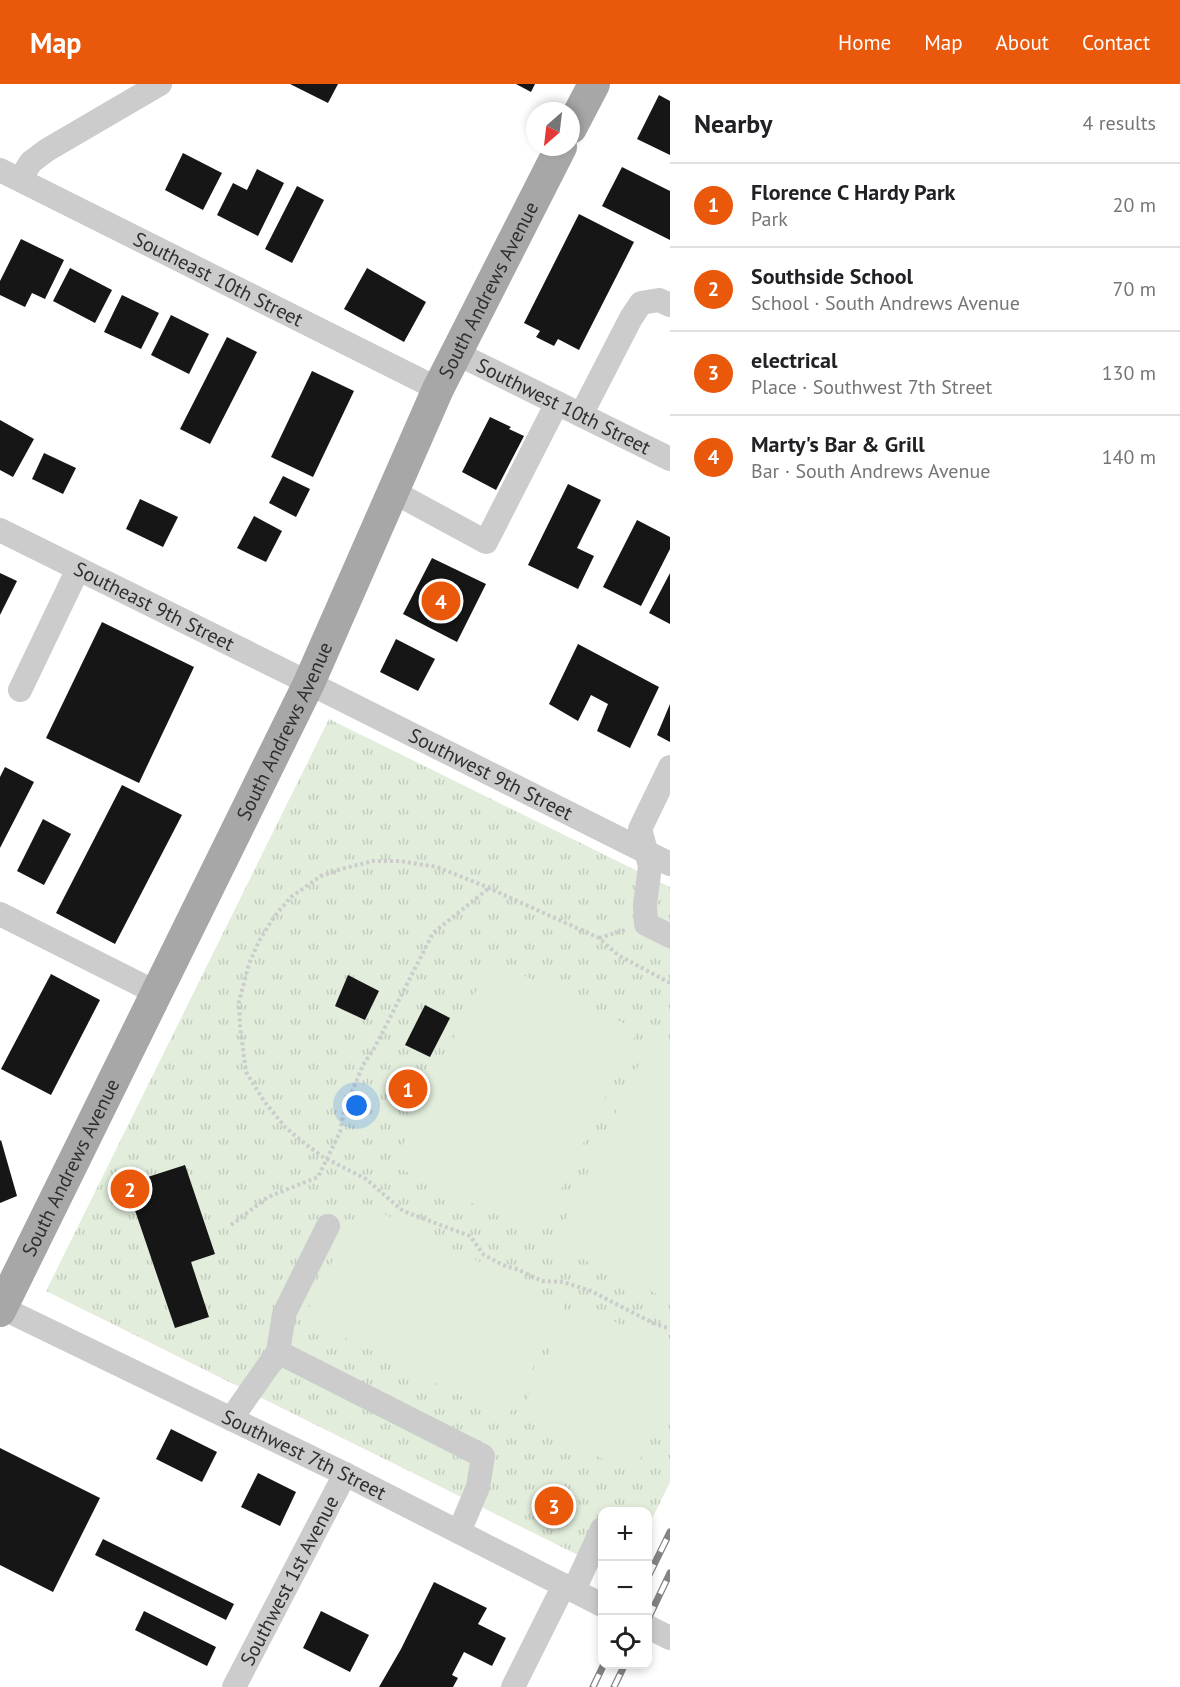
<!DOCTYPE html>
<meta charset="utf-8">
<style>
:root{--surface:#fff;--page:#f2f2f2;--text:#202124;--muted:#757577;--line:#e0e0e0;--accent:#ea580c}
body{margin:0;font-family:"PT Sans",sans-serif;background:var(--page);color:var(--text)}
.controls{position:absolute;right:18px;bottom:18px;display:grid;overflow:hidden;border-radius:12px;box-shadow:0 3px 9px #0003}
.controls button{width:54px;height:54px;display:grid;place-items:center;padding:0;border:0;border-bottom:2px solid var(--line);background:var(--surface);color:var(--text);font:30px sans-serif}
.compass{position:absolute;left:526px;top:18px;width:54px;height:54px;border-radius:50%;background:var(--surface);box-shadow:0 3px 9px #0003;rotate:208deg}
.you{position:absolute;left:357px;top:1022px;width:21px;height:21px;margin:-15px;border:4px solid #fff;border-radius:50%;background:#1a73e8;box-shadow:0 0 0 9px #1a73e833}
.badge{display:grid;place-items:center;width:39px;height:39px;border-radius:50%;background:var(--accent);color:#fff;font-size:20px;font-weight:700}
.pin{position:absolute;translate:-50% -50%;border:3px solid #fff;box-shadow:0 2px 6px #0006}
.list{margin:0;padding:0;list-style:none}
h2{display:flex;justify-content:space-between;align-items:center;height:78px;margin:0;padding:0 24px;font-size:26px}
h2 small{font-size:20px;font-weight:400;color:var(--muted)}
.list li{display:grid;grid-template-columns:39px 1fr auto;gap:18px;align-items:center;box-sizing:border-box;height:84px;padding:0 24px;border-top:2px solid var(--line)}
.list b{display:block;font-size:22px;white-space:nowrap}
.list p{margin:0;font-size:20px;white-space:nowrap;color:var(--muted)}
.list em{font-size:20px;font-style:normal;color:var(--muted)}
.icon{flex:none;width:33px;height:33px;fill:none;stroke:currentColor;stroke-width:2;stroke-linecap:round;stroke-linejoin:round}
.map{position:relative;flex:none;width:670px;height:1603px;overflow:hidden}
header{display:flex;align-items:center;gap:36px;box-sizing:border-box;height:84px;padding:0 30px;background:var(--accent);color:#fff}
header strong{font-size:28px}
nav{display:flex;gap:33px;margin-inline-start:auto;font-size:21px}
main{display:flex}
aside{flex:1;background:var(--surface)}
.map>svg:first-child{display:block}
.grass{fill:url(#grass-tufts)}
.pitch{fill:#e2eddc}
.building{fill:#161616}
.lines{fill:none;stroke-linecap:round;stroke-linejoin:round}
.path{stroke:#ccc;stroke-width:4;stroke-dasharray:3 3;stroke-linecap:butt}
.minor{stroke:#ccc;stroke-width:24}
.major{stroke:#a7a7a7;stroke-width:32}
.rail-casing{stroke:#848484;stroke-width:7}
.rail{stroke:#fff;stroke-width:4.5;stroke-dasharray:14;stroke-linecap:butt}
.labels{text-anchor:middle;stroke-width:6;stroke-linejoin:round;paint-order:stroke}
.street-label{font-size:20px;fill:#2f2f2f;stroke:#fff}
</style>
<header>
<strong>Map</strong>
<nav><a>Home</a><a>Map</a><a>About</a><a>Contact</a></nav>
</header>
<main>
<div class="map">
<svg width="670" height="1603" viewBox="0 0 670 1603">
<defs>
<pattern id="grass-tufts" width="24" height="20" patternUnits="userSpaceOnUse" patternTransform="scale(1.5)"><rect width="24" height="20" fill="#e2eddc"/><path d="M3 7l-1-3M5 7V3M7 7l1-3M15 17l-1-3M17 17v-4M19 17l1-3" fill="none" stroke="#c2ccbd"/></pattern>
</defs>
<rect width="100%" height="100%" fill="#fff"/>
<!-- grass -->
<path class="grass" d="M 329,635 L 670,803 L 670,1398 L 648,1443 L 648,1428 L 602,1428 L 602,1483 L 46,1207 Z"/>
<!-- pitch -->
<g class="pitch">
<path d="M 491,876 L 638,946 L 539,1151 L 393,1081 Z"/>
<path d="M 652,953 L 670,961 L 670,1216 L 553,1161 Z"/>
<path d="M 362,1119 L 565,1221 L 507,1335 L 304,1233 Z"/>
<path d="M 575,1218 L 670,1265 L 670,1315 L 633,1390 L 518,1333 Z"/>
</g>
<!-- building -->
<g class="building">
<path d="M 290,0 L 338,0 L 328,19 Z"/>
<path d="M 516,0 L 535,0 L 531,8 Z"/>
<path d="M 659,11 L 670,17 L 670,71 L 637,55 Z"/>
<path d="M 183,69 L 222,89 L 203,126 L 165,106 Z"/>
<path d="M 622,83 L 670,107 L 670,156 L 602,122 Z"/>
<path d="M 257,85 L 284,99 L 258,152 L 217,131 L 233,99 L 247,106 Z"/>
<path d="M 297,102 L 324,116 L 292,179 L 265,165 Z"/>
<path d="M 579,130 L 634,158 L 579,266 L 558,255 L 554,262 L 536,253 L 540,247 L 524,239 Z"/>
<path d="M 21,155 L 64,176 L 45,215 L 32,209 L 25,223 L 0,211 L 0,197 Z"/>
<path d="M 70,184 L 112,206 L 95,239 L 53,217 Z"/>
<path d="M 367,184 L 426,218 L 404,258 L 344,225 Z"/>
<path d="M 122,211 L 159,229 L 141,265 L 104,248 Z"/>
<path d="M 171,231 L 209,250 L 189,290 L 151,271 Z"/>
<path d="M 227,253 L 257,268 L 210,360 L 180,345 Z"/>
<path d="M 312,287 L 354,307 L 313,393 L 271,373 Z"/>
<path d="M 490,333 L 511,343 L 509,345 L 524,352 L 496,406 L 462,388 Z"/>
<path d="M 0,336 L 34,355 L 13,393 L 0,386 Z"/>
<path d="M 44,369 L 76,384 L 63,410 L 32,395 Z"/>
<path d="M 283,392 L 310,405 L 296,433 L 269,419 Z"/>
<path d="M 568,400 L 601,416 L 577,464 L 594,472 L 578,505 L 528,481 Z"/>
<path d="M 140,415 L 178,433 L 163,463 L 126,445 Z"/>
<path d="M 254,432 L 282,447 L 266,478 L 237,464 Z"/>
<path d="M 637,436 L 670,453 L 670,465 L 641,522 L 603,503 Z"/>
<path d="M 432,474 L 486,500 L 457,558 L 403,530 Z"/>
<path d="M 0,489 L 17,497 L 0,531 Z"/>
<path d="M 670,489 L 670,540 L 649,529 Z"/>
<path d="M 102,538 L 194,583 L 139,699 L 46,654 Z"/>
<path d="M 396,555 L 435,575 L 418,607 L 380,588 Z"/>
<path d="M 578,560 L 659,603 L 630,664 L 597,647 L 608,620 L 591,611 L 578,637 L 549,620 Z"/>
<path d="M 670,620 L 670,658 L 657,651 Z"/>
<path d="M 5,683 L 34,698 L 0,764 L 0,693 Z"/>
<path d="M 122,701 L 182,731 L 115,860 L 56,829 Z"/>
<path d="M 43,735 L 71,750 L 44,801 L 17,787 Z"/>
<path d="M 51,890 L 100,916 L 51,1011 L 1,985 Z"/>
<path d="M 348,891 L 379,907 L 365,936 L 335,922 Z"/>
<path d="M 425,921 L 450,934 L 430,973 L 405,961 Z"/>
<path d="M 1,1056 L 17,1112 L 0,1119 L 0,1057 Z"/>
<path d="M 185,1081 L 215,1170 L 191,1178 L 209,1233 L 175,1244 L 126,1100 Z"/>
<path d="M 171,1345 L 217,1368 L 202,1398 L 156,1375 Z"/>
<path d="M 0,1364 L 100,1414 L 53,1508 L 0,1481 Z"/>
<path d="M 258,1389 L 296,1408 L 280,1442 L 241,1423 Z"/>
<path d="M 549,1402 L 573,1415 L 559,1441 L 535,1428 Z"/>
<path d="M 103,1455 L 234,1520 L 226,1536 L 95,1471 Z"/>
<path d="M 434,1498 L 487,1524 L 478,1540 L 506,1554 L 492,1582 L 464,1568 L 452,1591 L 458,1594 L 453,1603 L 379,1603 L 401,1565 Z"/>
<path d="M 144,1527 L 216,1563 L 207,1582 L 135,1546 Z"/>
<path d="M 321,1527 L 369,1551 L 350,1588 L 303,1564 Z"/>
</g>
<g class="lines">
<!-- path -->
<g class="path">
<path d="M 599,854 L 625,846"/>
<path d="M 670,899 L 618,871 L 599,854 L 482,801 L 437,783 L 400,777 L 373,777 L 341,785 L 321,792 L 291,813 L 274,833 L 259,857 L 249,880 L 239,918 L 240,942 L 246,988 L 264,1017 L 285,1043 L 304,1059 L 323,1073 L 366,1095 L 403,1127 L 470,1152 L 484,1171 L 503,1181 L 519,1186 L 542,1197 L 563,1198 L 591,1207 L 653,1239 L 670,1245"/>
<path d="M 231,1141 L 268,1113 L 318,1093 L 340,1048 L 344,1027 L 363,981 L 375,963 L 433,849 L 489,804"/>
</g>
<!-- minor -->
<g class="minor">
<path id="s1" d="M 0,86 L 438,305"/>
<path d="M 20,95 L 31,78 L 47,66 L 160,0"/>
<path id="s2" d="M 456,269 L 670,375"/>
<path d="M 581,331 L 631,234 L 641,219 L 659,216 L 670,221"/>
<path d="M 392,407 L 486,458 L 557,319"/>
<path id="s3" d="M 0,446 L 309,599 L 670,780"/>
<path d="M 20,606 L 78,485"/>
<path d="M 670,683 L 640,745 L 650,782 L 645,821 L 646,840 L 670,852"/>
<path d="M 0,830 L 157,909"/>
<path d="M 328,1142 L 284,1230 L 278,1268 L 483,1372 L 478,1403 L 459,1448"/>
<path id="s4" d="M 0,1223 L 345,1390 L 602,1521"/>
<path d="M 231,1335 L 278,1268"/>
<path d="M 574,1506 L 602,1445"/>
<path d="M 648,1543 L 670,1554"/>
<path id="s5" d="M 234,1603 L 345,1390"/>
<path d="M 513,1603 L 564,1501"/>
</g>
<!-- major -->
<g class="major">
<path d="M 571,44 L 594,0"/>
<path id="s6" d="M 0,1227 L 309,599 L 438,305 L 561,63"/>
</g>
<!-- rail casing -->
<g class="rail-casing">
<g id="rail">
<path d="M 648,1493 L 670,1448"/>
<path d="M 648,1535 L 670,1489"/>
<path d="M 593,1603 L 604,1580"/>
<path d="M 614,1603 L 625,1580"/>
</g>
</g>
<!-- rail -->
<use href="#rail" class="rail"/>
</g>
<g class="labels">
<!-- street labels -->
<g class="street-label">
<text dy="7" stroke="none"><textPath href="#s1" startOffset="244">Southeast 10th Street</textPath></text>
<text dy="7" stroke="none"><textPath href="#s6" startOffset="1132">South Andrews Avenue</textPath></text>
<text dy="7" stroke="none"><textPath href="#s2" startOffset="120">Southwest 10th Street</textPath></text>
<text dy="7" stroke="none"><textPath href="#s3" startOffset="172">Southeast 9th Street</textPath></text>
<text dy="7" stroke="none"><textPath href="#s6" startOffset="646">South Andrews Avenue</textPath></text>
<text dy="7" stroke="none"><textPath href="#s3" startOffset="548">Southwest 9th Street</textPath></text>
<text dy="7" stroke="none"><textPath href="#s6" startOffset="160">South Andrews Avenue</textPath></text>
<text dy="7" stroke="none"><textPath href="#s4" startOffset="338">Southwest 7th Street</textPath></text>
<text dy="7" stroke="none"><textPath href="#s5" startOffset="120">Southwest 1st Avenue</textPath></text>
</g>
</g>
</svg>
<div class="controls">
<button>+</button>
<button>−</button>
<button><svg class="icon" aria-label="locate" viewBox="0 0 24 24"><circle cx="12" cy="12" r="6"/><path d="M12 2v4M12 18v4M2 12h4M18 12h4"/></svg></button>
</div>
<svg class="compass" viewBox="-18 -18 36 36"><path d="M0-13l5 13h-10z" fill="#e53935"/><path d="M0 13l5-13h-10z" fill="#757577"/></svg>
<div class="you"></div>
<div class="pin badge" style="left:408px;top:1005px">1</div>
<div class="pin badge" style="left:130px;top:1105px">2</div>
<div class="pin badge" style="left:554px;top:1422px">3</div>
<div class="pin badge" style="left:441px;top:517px">4</div>
</div>
<aside>
<h2>Nearby<small>4 results</small></h2>
<ul class="list">
<li><span class="badge">1</span><div><b>Florence C Hardy Park</b><p>Park</p></div><em>20 m</em></li>
<li><span class="badge">2</span><div><b>Southside School</b><p>School · South Andrews Avenue</p></div><em>70 m</em></li>
<li><span class="badge">3</span><div><b>electrical</b><p>Place · Southwest 7th Street</p></div><em>130 m</em></li>
<li><span class="badge">4</span><div><b>Marty's Bar &amp; Grill</b><p>Bar · South Andrews Avenue</p></div><em>140 m</em></li>
</ul>
</aside>
</main>
